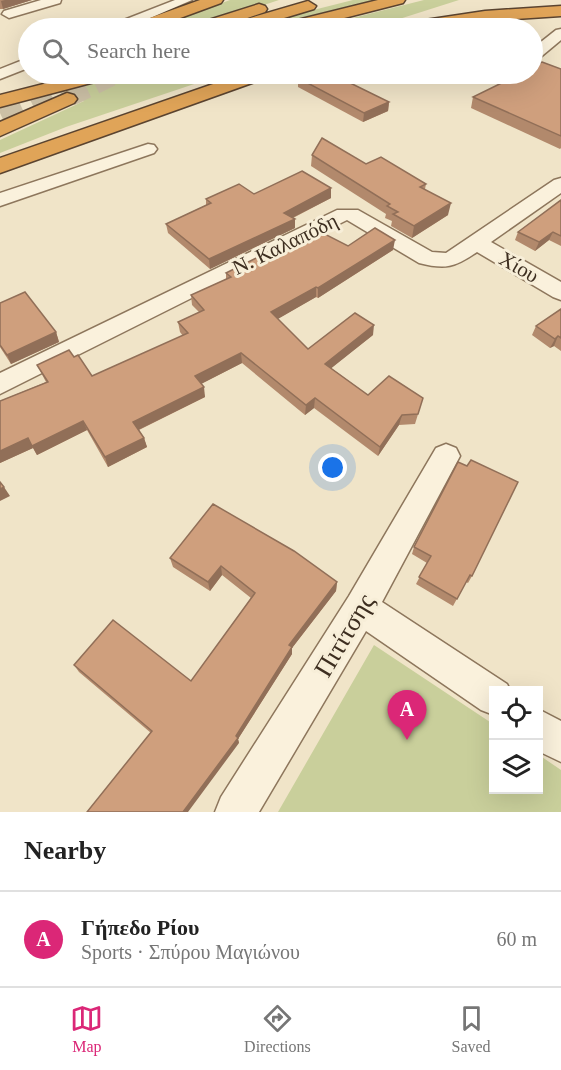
<!DOCTYPE html>
<meta charset="utf-8">
<style>
:root{--surface:#fff;--page:#f2f2f2;--text:#222;--muted:#767676;--line:#e0e0e0;--accent:#db2777}
body{margin:0;font-family:"Times New Roman",serif;background:var(--page);color:var(--text)}
.controls{position:absolute;right:18px;bottom:18px;display:grid;overflow:hidden;border-radius:0px;box-shadow:0 6px 24px #0002}
.controls button{width:54px;height:54px;display:grid;place-items:center;padding:0;border:0;border-bottom:2px solid var(--line);background:var(--surface);color:var(--text);font:30px sans-serif}
.you{position:absolute;left:333px;top:468px;width:21px;height:21px;margin:-15px;border:4px solid #fff;border-radius:50%;background:#1a73e8;box-shadow:0 0 0 9px #1a73e833}
.badge{display:grid;place-items:center;width:39px;height:39px;border-radius:50%;background:var(--accent);color:#fff;font-size:20px;font-weight:700}
.pin{position:absolute;translate:-50% -50px;filter:drop-shadow(0 2px 3px #0008)}
.pin::after{content:'';position:absolute;top:32px;width:21px;height:18px;background:inherit;clip-path:polygon(0 0,100% 0,50% 100%)}
.list{margin:0;padding:0;list-style:none}
h2{display:flex;justify-content:space-between;align-items:center;height:78px;margin:0;padding:0 24px;font-size:26px}
h2 small{font-size:20px;font-weight:400;color:var(--muted)}
.list li{display:grid;grid-template-columns:39px 1fr auto;gap:18px;align-items:center;box-sizing:border-box;height:96px;padding:0 24px;border-top:2px solid var(--line)}
.list b{display:block;font-size:22px;white-space:nowrap}
.list p{margin:0;font-size:20px;white-space:nowrap;color:var(--muted)}
.list em{font-size:20px;font-style:normal;color:var(--muted)}
.icon{flex:none;width:33px;height:33px;fill:none;stroke:currentColor;stroke-width:2;stroke-linecap:round;stroke-linejoin:round}
.map{position:relative;flex:none;width:561px;height:812px;overflow:hidden}
.search{position:absolute;background:var(--surface);box-shadow:0 6px 24px #0002;left:18px;right:18px;top:18px;height:66px;display:flex;align-items:center;gap:15px;box-sizing:border-box;padding:0 21px;border-radius:33px;color:var(--muted);font-size:22px}
.sheet{height:174px;background:var(--surface)}
nav{display:flex;justify-content:space-around;align-items:center;box-sizing:border-box;height:84px;border-top:2px solid var(--line);background:var(--surface);font-size:16px;color:var(--muted)}
nav a{display:grid;justify-items:center;gap:3px}
nav .on{color:var(--accent)}
.map>svg:first-child{display:block}
.green{fill:#c9cf9b}
.lines{fill:none;stroke-linecap:round;stroke-linejoin:round}
.motorway-tunnel-far1{stroke:#ccc0a6;stroke-width:18;stroke-dasharray:18 9;stroke-linecap:butt}
.motorway-tunnel{stroke:#ccc0a6;stroke-width:22;stroke-dasharray:22 11;stroke-linecap:butt}
.minor-casing{stroke:#8d765c;stroke-width:3}
.motorway-casing{stroke:#5b4430;stroke-width:3}
.minor{fill:#faf1dc;fill-rule:evenodd}
.motorway{fill:#e0a458;fill-rule:evenodd}
.wall{fill:#b2896c}
.shaded-wall{fill:#916f58}
.building{fill:#cf9f7d;stroke:#916f58;stroke-width:1.5}
.labels{text-anchor:middle;stroke-width:6;stroke-linejoin:round;paint-order:stroke}
.street-label{font-size:21px;fill:#3d2e20;stroke:#f7eed8}
.near-street-label{font-size:26px;fill:#3d2e20;stroke:#f7eed8}
</style>
<div class="map">
<svg width="561" height="812" viewBox="0 0 561 812">
<rect width="100%" height="100%" fill="#f0e4c8"/>
<!-- green -->
<g class="green">
<path d="M 230,0 L 279,0 L 193,28 L 154,28 Z"/>
<path d="M 353,0 L 375,0 L 258,28 L 242,28 Z"/>
<path d="M 424,0 L 459,0 L 371,28 L 313,28 Z"/>
<path d="M 131,74 L 224,74 L 66,127 L 0,153 L 0,140 L 84,101 L 66,91 Z"/>
<path d="M 374,645 L 493,724 L 494,790 L 538,790 L 539,755 L 561,770 L 561,812 L 278,812 Z"/>
</g>
<g class="lines">
<!-- motorway-tunnel-far1 -->
<g class="motorway-tunnel-far1">
<path d="M 71,97 L 118,74"/>
<path d="M 33,98 L 85,74"/>
</g>
<!-- motorway-tunnel -->
<path class="motorway-tunnel" d="M 0,113 L 37,96"/>
<!-- minor casing -->
<g class="minor-casing">
<g id="minor">
<path d="M 41,0 L 61,0 L 60,3 L 9,18 L 2,14 L 4,11 Z"/>
<path d="M 175,0 L 192,0 L 127,28 L 109,28 L 111,25 Z"/>
<path d="M 561,29 L 561,40 L 537,60 L 532,61 L 532,49 L 556,30 Z"/>
<path d="M 28,58 L 28,68 L 0,79 L 0,69 Z"/>
<path d="M 148,144 L 154,145 L 157,149 L 154,153 L 0,206 L 0,193 Z"/>
<path d="M 561,178 L 561,193 L 491,242 L 561,282 L 561,300 L 553,297 L 477,252 C 455,267 446,270 419,263 L 347,220 L 0,394 L 0,373 L 337,210 L 358,210 L 432,252 L 446,253 L 554,180 Z"/>
<path d="M 446,444 L 456,448 L 460,456 L 382,602 L 507,684 L 510,690 L 494,690 L 494,715 L 481,710 L 366,631 L 259,812 L 215,812 L 221,797 L 349,596 L 436,448 Z"/>
<path d="M 538,709 L 561,721 L 561,762 L 538,751 Z"/>
</g>
</g>
<!-- motorway casing -->
<g class="motorway-casing">
<g id="motorway">
<path d="M 200,0 L 223,0 L 221,3 L 153,28 L 131,28 L 133,24 Z"/>
<path d="M 378,0 L 405,0 L 403,3 L 305,28 L 279,28 L 281,24 Z"/>
<path d="M 308,1 L 316,6 L 314,9 L 251,28 L 234,28 L 233,26 L 235,22 L 217,28 L 194,28 L 196,24 L 259,4 L 265,6 L 267,9 L 265,12 L 236,22 Z"/>
<path d="M 561,6 L 561,16 L 485,21 L 435,28 L 397,28 L 399,24 L 405,23 L 485,11 Z"/>
<path d="M 83,74 L 112,74 L 110,78 L 0,107 L 0,95 Z"/>
<path d="M 242,74 L 268,74 L 266,78 L 0,173 L 0,158 Z"/>
<path d="M 67,93 L 74,95 L 77,99 L 74,103 L 0,136 L 0,122 Z"/>
</g>
</g>
<!-- minor -->
<use href="#minor" class="minor"/>
<!-- motorway -->
<use href="#motorway" class="motorway"/>
</g>
<!-- wall -->
<g class="wall">
<path d="M 0,0 L 32,0 L 3,9 L 0,9 Z"/>
<path d="M 561,69 L 561,148 L 560,149 L 471,108 L 473,97 Z"/>
<path d="M 298,78 L 389,102 L 388,111 L 363,122 L 298,87 Z"/>
<path d="M 312,155 L 366,164 L 426,184 L 425,189 L 448,215 L 412,238 L 391,226 L 392,221 L 385,218 L 386,214 L 311,166 Z"/>
<path d="M 254,194 L 331,198 L 293,218 L 295,228 L 210,269 L 168,233 L 166,224 L 206,205 L 206,199 Z"/>
<path d="M 561,200 L 561,246 L 549,240 L 535,251 L 515,240 L 518,232 Z"/>
<path d="M 348,246 L 393,250 L 318,298 L 316,297 L 277,319 L 308,349 L 373,335 L 331,368 L 368,395 L 423,398 L 415,424 L 399,425 L 378,456 L 314,408 L 305,415 L 242,363 L 201,384 L 205,397 L 139,430 L 144,438 L 147,447 L 108,467 L 87,430 L 37,455 L 33,448 L 0,463 L 0,401 L 46,382 L 37,365 L 74,357 L 92,376 L 183,336 L 180,332 L 178,322 L 199,312 L 192,305 L 191,295 L 226,279 L 226,273 Z"/>
<path d="M 0,303 L 56,332 L 59,342 L 11,364 L 0,347 Z"/>
<path d="M 561,309 L 561,351 L 554,346 L 550,348 L 532,335 L 536,326 Z"/>
<path d="M 414,547 L 472,576 L 468,583 L 466,582 L 453,606 L 416,584 L 427,563 L 412,554 Z"/>
<path d="M 170,558 L 337,582 L 336,591 L 292,648 L 292,654 L 238,739 L 239,743 L 151,733 L 79,672 L 74,665 L 191,681 L 251,598 L 222,575 L 210,591 L 173,567 Z"/>
</g>
<!-- shaded-wall -->
<g class="shaded-wall">
<path d="M 5,0 L 32,0 L 3,9 L 1,1 Z"/>
<path d="M 389,102 L 388,111 L 363,122 L 364,113 Z"/>
<path d="M 331,188 L 331,198 L 284,222 L 284,213 Z"/>
<path d="M 451,203 L 448,215 L 412,238 L 414,226 Z"/>
<path d="M 295,219 L 295,228 L 210,269 L 209,259 Z"/>
<path d="M 553,232 L 549,240 L 535,251 L 539,242 Z"/>
<path d="M 395,240 L 393,250 L 318,298 L 318,288 Z"/>
<path d="M 316,287 L 316,297 L 271,323 L 271,312 Z"/>
<path d="M 374,325 L 373,335 L 324,374 L 325,364 Z"/>
<path d="M 56,332 L 59,342 L 11,364 L 7,355 Z"/>
<path d="M 558,336 L 554,346 L 550,348 L 555,339 Z"/>
<path d="M 241,353 L 242,363 L 197,386 L 195,376 Z"/>
<path d="M 204,387 L 205,397 L 136,431 L 133,422 Z"/>
<path d="M 315,398 L 314,408 L 305,415 L 306,405 Z"/>
<path d="M 402,415 L 399,425 L 378,456 L 380,447 Z"/>
<path d="M 83,421 L 87,430 L 37,455 L 32,446 Z"/>
<path d="M 28,438 L 33,448 L 0,463 L 0,451 Z"/>
<path d="M 144,438 L 147,447 L 108,467 L 105,457 Z"/>
<path d="M 4,487 L 10,496 L 0,501 L 0,489 Z"/>
<path d="M 221,566 L 222,575 L 210,591 L 208,582 Z"/>
<path d="M 337,582 L 336,591 L 292,648 L 292,654 L 238,739 L 239,743 L 188,812 L 183,812 L 236,736 L 289,645 Z"/>
</g>
<!-- building -->
<g class="building">
<path d="M 542,62 L 561,69 L 561,136 L 473,97 L 520,74 L 532,74 L 532,67 Z"/>
<path d="M 300,74 L 332,74 L 389,102 L 364,113 L 298,78 Z"/>
<path d="M 322,138 L 366,164 L 381,157 L 426,184 L 420,187 L 451,203 L 414,226 L 393,214 L 398,212 L 387,206 L 390,204 L 312,155 Z"/>
<path d="M 302,171 L 331,188 L 284,213 L 295,219 L 209,259 L 166,224 L 211,203 L 206,199 L 239,184 L 254,194 Z"/>
<path d="M 561,200 L 561,236 L 553,232 L 539,242 L 518,232 Z"/>
<path d="M 375,228 L 395,240 L 318,288 L 316,287 L 271,312 L 308,349 L 355,313 L 374,325 L 325,364 L 368,395 L 389,376 L 423,398 L 418,414 L 402,415 L 380,447 L 315,398 L 306,405 L 241,353 L 195,376 L 204,387 L 133,422 L 144,438 L 105,457 L 83,421 L 32,446 L 28,438 L 0,451 L 0,401 L 48,382 L 37,365 L 69,350 L 74,357 L 78,355 L 92,376 L 188,333 L 178,322 L 204,310 L 191,295 L 231,277 L 226,273 L 315,229 L 348,246 Z"/>
<path d="M 25,292 L 56,332 L 7,355 L 0,345 L 0,303 Z"/>
<path d="M 561,309 L 561,338 L 558,336 L 555,339 L 536,326 Z"/>
<path d="M 471,460 L 518,482 L 472,576 L 470,575 L 457,599 L 419,577 L 431,556 L 414,547 L 458,462 L 467,466 Z"/>
<path d="M 0,482 L 4,487 L 0,489 Z"/>
<path d="M 213,504 L 294,551 L 337,582 L 289,645 L 292,647 L 236,736 L 238,738 L 183,812 L 87,812 L 152,731 L 74,665 L 113,620 L 191,681 L 255,593 L 221,566 L 208,582 L 170,558 Z"/>
</g>
<g class="labels">
<!-- street labels -->
<g class="street-label">
<text transform="translate(285 244) rotate(-26)" y="7">Ν. Καλαπόδη</text>
<text transform="translate(519 267) rotate(30)" y="7">Χίου</text>
</g>
<!-- near-street labels -->
<g class="near-street-label">
<text transform="translate(344 635) rotate(-59)" y="9">Πιτίτσης</text>
</g>
</g>
</svg>
<div class="controls">
<button><svg class="icon" aria-label="locate" viewBox="0 0 24 24"><circle cx="12" cy="12" r="6"/><path d="M12 2v4M12 18v4M2 12h4M18 12h4"/></svg></button>
<button><svg class="icon" aria-label="layers" viewBox="0 0 24 24"><path d="M12 4l9 5-9 5-9-5zM3 14l9 5 9-5"/></svg></button>
</div>
<div class="you"></div>
<div class="pin badge" style="left:407px;top:740px">A</div>
<div class="search"><svg class="icon" aria-label="search" viewBox="0 0 24 24"><circle cx="10" cy="10" r="6"/><path d="M15 15l6 6"/></svg>Search here</div>
</div>
<section class="sheet">
<h2>Nearby<small></small></h2>
<ul class="list">
<li><span class="badge">A</span><div><b>Γήπεδο Ρίου</b><p>Sports · Σπύρου Μαγιώνου</p></div><em>60 m</em></li>
</ul>
</section>
<nav>
<a class="on"><svg class="icon" aria-label="map" viewBox="0 0 24 24"><path d="M3 6l6-2 6 2 6-2v14l-6 2-6-2-6 2zM9 4v14M15 6v14"/></svg>Map</a>
<a><svg class="icon" aria-label="directions" viewBox="0 0 24 24"><path d="M12 3l9 9-9 9-9-9zM9 14v-3h6M13 9l2 2-2 2"/></svg>Directions</a>
<a><svg class="icon" aria-label="saved" viewBox="0 0 24 24"><path d="M7 4h10v16l-5-4-5 4z"/></svg>Saved</a>
</nav>
